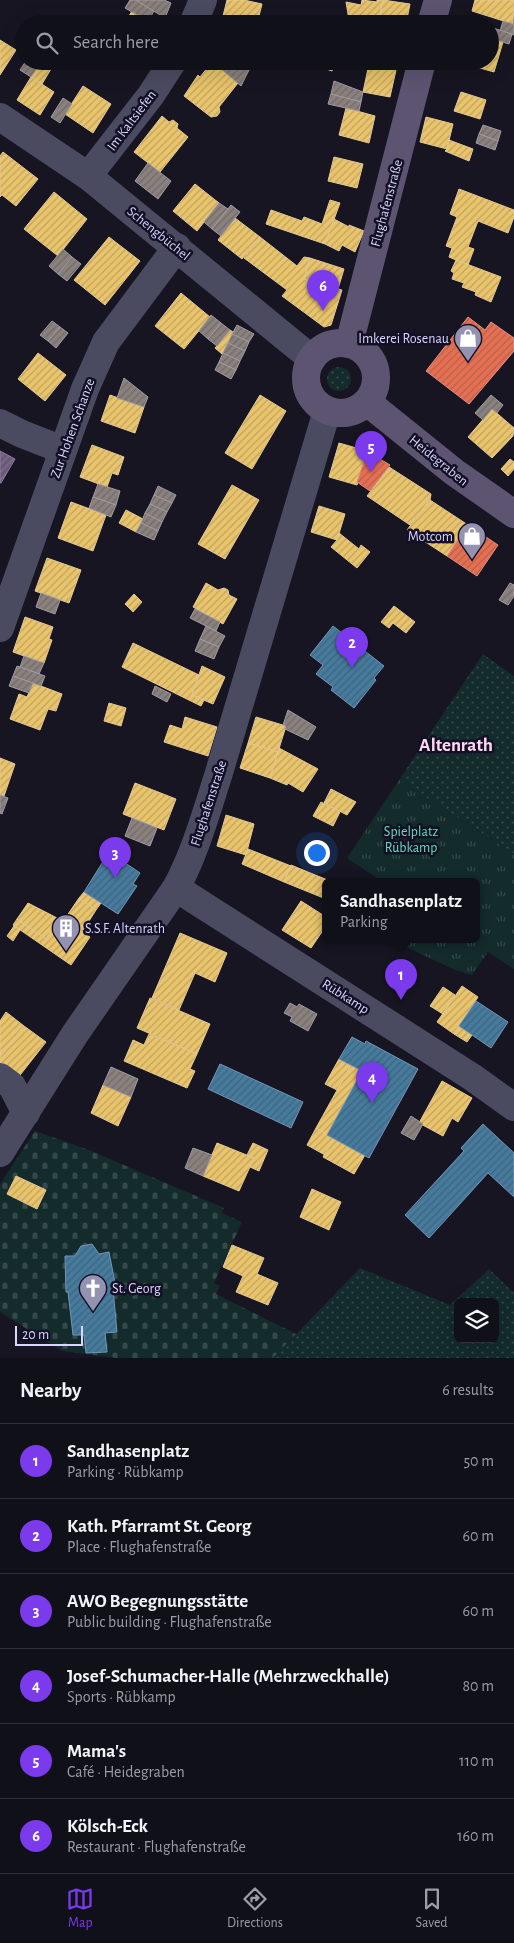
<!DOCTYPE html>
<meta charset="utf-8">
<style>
:root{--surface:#101019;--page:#1e1e26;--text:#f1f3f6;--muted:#9c9da2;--line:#303038;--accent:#7c3aed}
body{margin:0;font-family:"Alegreya Sans",sans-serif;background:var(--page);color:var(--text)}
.controls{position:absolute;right:15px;bottom:15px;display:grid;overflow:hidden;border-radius:8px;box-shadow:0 5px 20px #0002}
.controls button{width:45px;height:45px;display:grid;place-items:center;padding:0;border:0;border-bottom:1px solid var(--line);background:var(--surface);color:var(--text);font:25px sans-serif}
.scale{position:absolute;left:15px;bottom:12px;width:68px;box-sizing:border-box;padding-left:5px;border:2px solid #d8d5fe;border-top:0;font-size:14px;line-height:18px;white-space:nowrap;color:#d8d5fe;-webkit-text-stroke:4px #131026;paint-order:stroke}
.you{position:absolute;left:316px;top:852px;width:18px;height:18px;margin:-12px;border:4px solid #fff;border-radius:50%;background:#1a73e8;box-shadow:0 0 0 8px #1a73e833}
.badge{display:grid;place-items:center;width:32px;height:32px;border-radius:50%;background:var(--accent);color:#fff;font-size:16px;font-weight:700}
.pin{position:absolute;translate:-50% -41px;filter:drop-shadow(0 1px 2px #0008)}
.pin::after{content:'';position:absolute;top:26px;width:18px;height:15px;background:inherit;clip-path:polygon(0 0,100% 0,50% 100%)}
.popup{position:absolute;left:322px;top:878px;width:158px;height:65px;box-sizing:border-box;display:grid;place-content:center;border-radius:8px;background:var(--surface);filter:drop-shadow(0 1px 4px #0005);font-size:16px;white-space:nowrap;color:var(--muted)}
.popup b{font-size:19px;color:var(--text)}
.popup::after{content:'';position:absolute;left:50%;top:100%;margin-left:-10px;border:10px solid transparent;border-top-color:var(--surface)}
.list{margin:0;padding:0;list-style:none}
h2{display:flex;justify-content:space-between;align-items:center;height:65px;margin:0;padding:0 20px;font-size:21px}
h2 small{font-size:16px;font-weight:400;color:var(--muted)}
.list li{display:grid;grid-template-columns:32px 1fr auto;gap:15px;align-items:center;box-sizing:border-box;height:75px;padding:0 20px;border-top:1px solid var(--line)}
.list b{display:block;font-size:19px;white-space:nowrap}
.list p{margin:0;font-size:16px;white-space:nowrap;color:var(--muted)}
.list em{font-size:16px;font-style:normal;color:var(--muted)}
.icon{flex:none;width:28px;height:28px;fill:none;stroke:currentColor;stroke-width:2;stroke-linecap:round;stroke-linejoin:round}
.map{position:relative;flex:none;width:514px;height:1358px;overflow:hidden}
.search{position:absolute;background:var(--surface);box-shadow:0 5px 20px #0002;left:15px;right:15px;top:15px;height:55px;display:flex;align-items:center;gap:12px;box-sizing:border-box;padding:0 18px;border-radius:28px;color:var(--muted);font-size:19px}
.sheet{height:515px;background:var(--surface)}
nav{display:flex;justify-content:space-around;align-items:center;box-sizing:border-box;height:70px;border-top:1px solid var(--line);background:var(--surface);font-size:14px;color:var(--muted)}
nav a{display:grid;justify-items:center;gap:2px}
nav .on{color:var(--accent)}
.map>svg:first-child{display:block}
.grass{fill:url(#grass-dots);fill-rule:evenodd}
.cemetery{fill:url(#cemetery-stones)}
.park{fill:url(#park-tufts)}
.homes{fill:url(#homes-hatch);stroke:#e4c996}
.shops{fill:url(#shops-hatch);stroke:#e28e85}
.offices{fill:url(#offices-hatch);stroke:#8d7ea2}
.public{fill:url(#public-hatch);stroke:#7196ba}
.industry{fill:url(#industry-hatch);stroke:#a19aa3}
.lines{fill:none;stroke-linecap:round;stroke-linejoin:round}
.minor{stroke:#4a4a61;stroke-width:28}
.major{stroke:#5d5472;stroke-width:28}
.labels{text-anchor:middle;stroke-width:5;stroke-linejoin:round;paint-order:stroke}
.street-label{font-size:14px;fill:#d8d5fe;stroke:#131026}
.poi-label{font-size:14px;fill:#d8d5fe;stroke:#131026;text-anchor:end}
.park-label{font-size:14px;fill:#63ddb9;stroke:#131026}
.district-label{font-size:19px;font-weight:bold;fill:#fed7f1;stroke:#131026}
</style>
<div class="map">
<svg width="514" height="1358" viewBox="0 0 514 1358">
<defs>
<pattern id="grass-dots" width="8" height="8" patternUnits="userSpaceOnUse" patternTransform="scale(1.25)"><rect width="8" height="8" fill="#132b2b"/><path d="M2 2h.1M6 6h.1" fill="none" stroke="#35494b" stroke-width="1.8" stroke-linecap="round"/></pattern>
<pattern id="cemetery-stones" width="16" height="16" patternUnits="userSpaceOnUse" patternTransform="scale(1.25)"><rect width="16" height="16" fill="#132b2b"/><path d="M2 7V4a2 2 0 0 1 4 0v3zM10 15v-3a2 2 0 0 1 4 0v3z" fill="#35494b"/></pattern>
<pattern id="park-tufts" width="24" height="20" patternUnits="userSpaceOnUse" patternTransform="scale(1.25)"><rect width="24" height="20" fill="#132b2b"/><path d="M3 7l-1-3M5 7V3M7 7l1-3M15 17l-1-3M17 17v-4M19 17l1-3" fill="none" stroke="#35494b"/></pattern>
<pattern id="homes-hatch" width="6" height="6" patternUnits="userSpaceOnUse" patternTransform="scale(1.25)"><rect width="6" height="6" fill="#e9c46a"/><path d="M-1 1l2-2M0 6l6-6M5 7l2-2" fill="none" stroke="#bfa362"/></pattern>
<pattern id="shops-hatch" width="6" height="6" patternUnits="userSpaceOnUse" patternTransform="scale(1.25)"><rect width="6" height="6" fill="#e76f51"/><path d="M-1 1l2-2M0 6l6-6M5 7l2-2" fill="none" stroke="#b56150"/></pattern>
<pattern id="offices-hatch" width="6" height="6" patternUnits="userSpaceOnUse" patternTransform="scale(1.25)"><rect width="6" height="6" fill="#6d597a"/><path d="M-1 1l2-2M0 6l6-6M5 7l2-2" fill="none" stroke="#81708e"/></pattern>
<pattern id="public-hatch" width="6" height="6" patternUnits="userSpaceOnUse" patternTransform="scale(1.25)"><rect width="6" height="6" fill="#457b9d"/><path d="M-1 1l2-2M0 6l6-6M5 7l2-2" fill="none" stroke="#43637d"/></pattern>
<pattern id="industry-hatch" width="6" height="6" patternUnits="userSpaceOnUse" patternTransform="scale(1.25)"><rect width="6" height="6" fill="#8a817c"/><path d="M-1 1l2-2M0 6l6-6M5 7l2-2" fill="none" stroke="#706a6b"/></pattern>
</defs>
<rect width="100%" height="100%" fill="#161521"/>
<!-- grass -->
<g class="grass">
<circle cx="339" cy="379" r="12"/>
<path d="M 483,654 L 514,676 L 514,854 L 399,780 Z"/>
<path d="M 360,1268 L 450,1305 L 489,1269 L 514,1293 L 514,1358 L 273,1358 ZM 458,1302 L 495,1302 L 495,1339 L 458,1339 Z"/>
</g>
<!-- cemetery -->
<path class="cemetery" d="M 35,1131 L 89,1150 L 224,1208 L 222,1213 L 242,1222 L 214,1283 L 220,1286 L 216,1294 L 296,1334 L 273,1358 L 116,1358 L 62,1351 L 0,1312 L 0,1184 Z"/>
<!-- park -->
<path class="park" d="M 399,780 L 514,854 L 514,969 L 488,952 L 472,975 L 455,970 L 389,939 L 476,939 L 476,881 L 379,881 L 380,880 L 347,858 Z"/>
<!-- homes -->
<g class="homes">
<path d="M 227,0 L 244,0 L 262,4 L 257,24 L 221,24 Z"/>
<path d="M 362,0 L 377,2 L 377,0 L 383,0 L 378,24 L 349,20 L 346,2 L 361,5 Z"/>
<path d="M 383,0 L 410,4 L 406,24 L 378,24 Z"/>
<path d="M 475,0 L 514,0 L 513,24 L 472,11 Z"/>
<path d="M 132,11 L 148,21 L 152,24 L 124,24 Z"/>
<path d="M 490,38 L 503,42 L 494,72 L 459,62 L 490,61 Z"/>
<path d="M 0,40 L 16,50 L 0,75 Z"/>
<path d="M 42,61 L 49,61 L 54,64 L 42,84 L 31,77 Z"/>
<path d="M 316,61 L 336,61 L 332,71 L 315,65 Z"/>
<path d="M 372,61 L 385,62 L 384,68 L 396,70 L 390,97 L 363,92 L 369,64 L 372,65 Z"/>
<path d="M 212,62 L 238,83 L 219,107 L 220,112 L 217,116 L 211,117 L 184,96 L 198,75 L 200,77 Z"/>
<path d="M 31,77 L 54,92 L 40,115 L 17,100 Z"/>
<path d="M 83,86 L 111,104 L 93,133 L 65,114 Z"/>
<path d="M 461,92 L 486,100 L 480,119 L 454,111 Z"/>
<path d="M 346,108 L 375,116 L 369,143 L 339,135 Z"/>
<path d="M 162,116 L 169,122 L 173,120 L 178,124 L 177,128 L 188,137 L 160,172 L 134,152 Z"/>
<path d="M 426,117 L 453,124 L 447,149 L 420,142 Z"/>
<path d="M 449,140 L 473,149 L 469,161 L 445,151 L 447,149 Z"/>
<path d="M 3,152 L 38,179 L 16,206 L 2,195 L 0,197 L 0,156 Z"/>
<path d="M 334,157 L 363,164 L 357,188 L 328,181 Z"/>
<path d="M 195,184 L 219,203 L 197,231 L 173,211 Z"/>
<path d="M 459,189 L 514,210 L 514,217 L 508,233 L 478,221 L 468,247 L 474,249 L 468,265 L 449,257 L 452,248 L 446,246 L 457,217 L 450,214 Z"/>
<path d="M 54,192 L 87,219 L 58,256 L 24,229 Z"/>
<path d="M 330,200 L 340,203 L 325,244 L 266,224 L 271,210 L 302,221 L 304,217 L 322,224 Z"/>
<path d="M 235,218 L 260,237 L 242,259 L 218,240 Z"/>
<path d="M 334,219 L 349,227 L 349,225 L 364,231 L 355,252 L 342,245 L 339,251 L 325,244 Z"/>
<path d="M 109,237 L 140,261 L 105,305 L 74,280 Z"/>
<path d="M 260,237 L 297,266 L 304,257 L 310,258 L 304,279 L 342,290 L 331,325 L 324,327 L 282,296 L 287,290 L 244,258 Z"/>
<path d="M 310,258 L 344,269 L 338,289 L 304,279 Z"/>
<path d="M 456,260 L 501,277 L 491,302 L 475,295 L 476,292 L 462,287 L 464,283 L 452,279 L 454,273 L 451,271 Z"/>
<path d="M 181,293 L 210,317 L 184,349 L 155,326 Z"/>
<path d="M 230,330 L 233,332 L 222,354 L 215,348 Z"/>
<path d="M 38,353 L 66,375 L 45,401 L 18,379 Z"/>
<path d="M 110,395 L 144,407 L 135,433 L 101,421 Z"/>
<path d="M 260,395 L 286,411 L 252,469 L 225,453 Z"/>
<path d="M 492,409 L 514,428 L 513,436 L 492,458 L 468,437 Z"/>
<path d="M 339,443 L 367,451 L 357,485 L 329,477 Z"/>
<path d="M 92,445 L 124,457 L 118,475 L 112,473 L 107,487 L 80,477 Z"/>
<path d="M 510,459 L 514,462 L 514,469 L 508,476 L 501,469 Z"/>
<path d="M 389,467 L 431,494 L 430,500 L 410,525 L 367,496 Z"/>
<path d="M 232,485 L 259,500 L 225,559 L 198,544 Z"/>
<path d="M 430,500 L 468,525 L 447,556 L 407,530 Z"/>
<path d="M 71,502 L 106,515 L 93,551 L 58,538 Z"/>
<path d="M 319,506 L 345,514 L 337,540 L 311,532 Z"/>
<path d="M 126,510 L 143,519 L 136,532 L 119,523 Z"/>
<path d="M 339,533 L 359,549 L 361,545 L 370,552 L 357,568 L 331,547 L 337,540 Z"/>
<path d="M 47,558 L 81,570 L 69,603 L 35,591 Z"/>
<path d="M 206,583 L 218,590 L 224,588 L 228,590 L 229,595 L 237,599 L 223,624 L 193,607 Z"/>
<path d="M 134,594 L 142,602 L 133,612 L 125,604 Z"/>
<path d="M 394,606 L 415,622 L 406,633 L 393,623 L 389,628 L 381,622 Z"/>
<path d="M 25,617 L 53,627 L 49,639 L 52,640 L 44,663 L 13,652 Z"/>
<path d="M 133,643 L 199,675 L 192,695 L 204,700 L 201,706 L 122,667 Z"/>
<path d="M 202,666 L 225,677 L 213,704 L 192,695 Z"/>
<path d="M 33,683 L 62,694 L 56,711 L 48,709 L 40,730 L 10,719 L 19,694 L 27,697 Z"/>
<path d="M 109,703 L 126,708 L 121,726 L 104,721 Z"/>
<path d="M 185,717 L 217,727 L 208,756 L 164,742 L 170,725 L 182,729 Z"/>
<path d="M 256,717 L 286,726 L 278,752 L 248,743 Z"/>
<path d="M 248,743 L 278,752 L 270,778 L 240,768 Z"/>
<path d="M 279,748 L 318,769 L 303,792 L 288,783 L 287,785 L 270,778 Z"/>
<path d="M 0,758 L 15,764 L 4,796 L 0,795 Z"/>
<path d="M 135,783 L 176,799 L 164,830 L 123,814 Z"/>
<path d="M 331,789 L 356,802 L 347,815 L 324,803 Z"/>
<path d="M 321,802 L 340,812 L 333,826 L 313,816 Z"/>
<path d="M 226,815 L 254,824 L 246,855 L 217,846 Z"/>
<path d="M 248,849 L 291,866 L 284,882 L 242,864 Z"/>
<path d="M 291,865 L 330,881 L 326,881 L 326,899 L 284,882 Z"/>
<path d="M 84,892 L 101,903 L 96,910 L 79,898 Z"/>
<path d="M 79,898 L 96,910 L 82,932 L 64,920 Z"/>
<path d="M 301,901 L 326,917 L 326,926 L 311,948 L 282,930 Z"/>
<path d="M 28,903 L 59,919 L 46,939 L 17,919 Z"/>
<path d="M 17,919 L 46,939 L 59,919 L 90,937 L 71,965 L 13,925 Z"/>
<path d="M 14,926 L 20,930 L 13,941 L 7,936 Z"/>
<path d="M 180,933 L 227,953 L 215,982 L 195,973 L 179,1010 L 152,998 Z"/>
<path d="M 462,986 L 478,997 L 454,1034 L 437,1022 Z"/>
<path d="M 443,987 L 455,995 L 443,1014 L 430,1006 Z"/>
<path d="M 150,998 L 210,1024 L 197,1054 L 137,1028 Z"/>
<path d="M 6,1012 L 24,1026 L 0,1057 L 0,1021 Z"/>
<path d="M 24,1026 L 46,1042 L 17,1079 L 0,1066 L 0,1057 Z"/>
<path d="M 459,1026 L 472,1035 L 467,1042 L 454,1034 Z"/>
<path d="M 149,1034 L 197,1054 L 190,1069 L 195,1071 L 187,1088 L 124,1061 L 133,1040 L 144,1045 Z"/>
<path d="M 339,1059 L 351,1065 L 337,1090 L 325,1084 Z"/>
<path d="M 351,1065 L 362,1071 L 327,1135 L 316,1128 Z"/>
<path d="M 442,1081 L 472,1098 L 458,1122 L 452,1118 L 443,1136 L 419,1123 Z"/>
<path d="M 103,1085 L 131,1097 L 118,1126 L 91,1113 Z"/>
<path d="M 316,1128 L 334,1138 L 325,1155 L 307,1145 Z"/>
<path d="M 334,1138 L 365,1155 L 354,1174 L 323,1157 Z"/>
<path d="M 217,1143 L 254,1158 L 239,1191 L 203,1176 Z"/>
<path d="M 253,1143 L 268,1150 L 259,1171 L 250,1167 L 254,1158 L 247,1155 Z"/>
<path d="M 16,1176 L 46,1190 L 37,1209 L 7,1194 Z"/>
<path d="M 312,1189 L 341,1202 L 329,1230 L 300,1217 Z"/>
<path d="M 232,1245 L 264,1258 L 257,1274 L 278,1283 L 268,1305 L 236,1292 L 243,1276 L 223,1267 Z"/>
</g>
<!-- shops -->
<g class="shops">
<path d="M 468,317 L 485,330 L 491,322 L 514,338 L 514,351 L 469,404 L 426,371 Z"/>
<path d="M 366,455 L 380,459 L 390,465 L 370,491 L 357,482 Z"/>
<path d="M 468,525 L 498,545 L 477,576 L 447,556 Z"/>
</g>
<!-- offices -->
<path class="offices" d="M 0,451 L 15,459 L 1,483 L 0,483 Z"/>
<!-- public -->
<g class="public">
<path d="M 333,626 L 384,666 L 374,678 L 376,680 L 354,708 L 331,690 L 333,687 L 316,674 L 323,665 L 310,655 Z"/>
<path d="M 109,852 L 140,873 L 133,884 L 137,886 L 118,914 L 84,892 Z"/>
<path d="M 476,1001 L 508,1022 L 491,1048 L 459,1026 Z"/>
<path d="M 352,1037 L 365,1044 L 366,1041 L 418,1069 L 369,1158 L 327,1135 L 362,1071 L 339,1059 Z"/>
<path d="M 220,1064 L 303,1102 L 291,1128 L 208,1089 Z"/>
<path d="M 483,1124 L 514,1153 L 514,1197 L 488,1173 L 429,1238 L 405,1215 L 464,1151 L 461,1148 Z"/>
<path d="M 92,1244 L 99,1254 L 109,1252 L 116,1288 L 113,1289 L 117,1332 L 105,1333 L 107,1352 L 86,1353 L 84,1335 L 73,1335 L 68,1292 L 66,1292 L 65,1256 L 75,1256 L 81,1246 Z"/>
</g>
<!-- industry -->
<g class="industry">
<path d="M 130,0 L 136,0 L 154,11 L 148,21 L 125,8 Z"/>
<path d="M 136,0 L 164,0 L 171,3 L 165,18 Z"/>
<path d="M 503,21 L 514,24 L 514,35 L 500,31 Z"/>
<path d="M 493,28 L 512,34 L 509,44 L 490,38 Z"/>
<path d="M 26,61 L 42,61 L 31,77 L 20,70 Z"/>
<path d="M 222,61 L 252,61 L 253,62 L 241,86 L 220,68 Z"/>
<path d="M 334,81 L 363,92 L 361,102 L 331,94 Z"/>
<path d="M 331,94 L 361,102 L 359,111 L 328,104 Z"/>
<path d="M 63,98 L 72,104 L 60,123 L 51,117 Z"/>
<path d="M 483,125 L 501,131 L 498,141 L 479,134 Z"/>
<path d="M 479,134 L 498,141 L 495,150 L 476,143 Z"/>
<path d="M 148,163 L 171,181 L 158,199 L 135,181 Z"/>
<path d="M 219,203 L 228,209 L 212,229 L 204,222 Z"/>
<path d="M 231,205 L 240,212 L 221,236 L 212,229 Z"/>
<path d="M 63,249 L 72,257 L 58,274 L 49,266 Z"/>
<path d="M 72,257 L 81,264 L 67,281 L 58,274 Z"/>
<path d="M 211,315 L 221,323 L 208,339 L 199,331 Z"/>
<path d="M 52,321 L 60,327 L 48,341 L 40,335 Z"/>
<path d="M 221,323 L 230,330 L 217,346 L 208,339 Z"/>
<path d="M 237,325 L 254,334 L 249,342 L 232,334 Z"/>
<path d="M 60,327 L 68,333 L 56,348 L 48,341 Z"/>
<path d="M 232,334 L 249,342 L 245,351 L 228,343 Z"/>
<path d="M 228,343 L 245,351 L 240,361 L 223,353 Z"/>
<path d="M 223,353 L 240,361 L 236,370 L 219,362 Z"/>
<path d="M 219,362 L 236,370 L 231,379 L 215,370 Z"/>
<path d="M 124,378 L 148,397 L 144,407 L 117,398 Z"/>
<path d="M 491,395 L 503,405 L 497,413 L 492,409 L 483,420 L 475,413 Z"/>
<path d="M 98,484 L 120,491 L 116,505 L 93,497 Z"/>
<path d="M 158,486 L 176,495 L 172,503 L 154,495 Z"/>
<path d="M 154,495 L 172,503 L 167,512 L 150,504 Z"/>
<path d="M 93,497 L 116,505 L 111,517 L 89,508 Z"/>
<path d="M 150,504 L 167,512 L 162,522 L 145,513 Z"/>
<path d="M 145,513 L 162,522 L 158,531 L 141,523 Z"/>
<path d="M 141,523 L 158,531 L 154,540 L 136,532 Z"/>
<path d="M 510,583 L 514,585 L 514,596 L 508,605 L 499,600 Z"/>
<path d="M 41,593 L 60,600 L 55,614 L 36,607 Z"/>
<path d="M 195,609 L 220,622 L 216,631 L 190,618 Z"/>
<path d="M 206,626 L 225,636 L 219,647 L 200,639 Z"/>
<path d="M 200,639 L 219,647 L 214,659 L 195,651 Z"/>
<path d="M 24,656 L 44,663 L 39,674 L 20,667 Z"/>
<path d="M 17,666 L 45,676 L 41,686 L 13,676 Z"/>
<path d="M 13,676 L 33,683 L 29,693 L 9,686 Z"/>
<path d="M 155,686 L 171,694 L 167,702 L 152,694 Z"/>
<path d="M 288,710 L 316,727 L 308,740 L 285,729 L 286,726 L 283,725 Z"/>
<path d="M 0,795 L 8,798 L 2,814 L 0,813 Z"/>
<path d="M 132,818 L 157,828 L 150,846 L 125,836 Z"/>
<path d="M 290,1003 L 297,1007 L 299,1004 L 317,1014 L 308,1031 L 290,1021 L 292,1017 L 284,1013 Z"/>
<path d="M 111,1067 L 138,1079 L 131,1097 L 103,1085 Z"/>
<path d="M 411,1116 L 423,1124 L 414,1140 L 401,1133 Z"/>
<path d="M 193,1148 L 212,1155 L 203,1176 L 185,1168 Z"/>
</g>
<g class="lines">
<!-- minor -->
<g class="minor">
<path d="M 193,24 L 203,0"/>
<path d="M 0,117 L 88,176 L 312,359"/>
<path d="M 88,176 L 151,95 L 173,61"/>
<path d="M 0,423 L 22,434 L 63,450"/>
<path d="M 0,628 L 85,389 L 106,342 L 177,247"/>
<path d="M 176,888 L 472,1077 L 514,1107"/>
<path d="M 0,1077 L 12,1086 L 26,1113"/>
<path d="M 0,1153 L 75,1034 L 176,888 C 195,853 206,813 218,776 L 327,411"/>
</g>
<!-- major -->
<g class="major">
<path d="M 431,24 L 438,0"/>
<circle cx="341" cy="378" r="35"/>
<path d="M 349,344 L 422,61"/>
<path d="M 367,402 L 454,472 L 514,514"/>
</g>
</g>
<!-- icons -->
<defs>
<g id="shop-pin" transform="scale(1.4375)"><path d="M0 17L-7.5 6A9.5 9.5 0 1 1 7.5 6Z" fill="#9492b1" stroke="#131026"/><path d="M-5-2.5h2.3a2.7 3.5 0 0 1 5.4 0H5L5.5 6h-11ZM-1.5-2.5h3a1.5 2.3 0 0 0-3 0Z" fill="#fff"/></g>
<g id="building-pin" transform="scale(1.4375)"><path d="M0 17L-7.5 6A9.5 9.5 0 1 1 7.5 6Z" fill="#9492b1" stroke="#131026"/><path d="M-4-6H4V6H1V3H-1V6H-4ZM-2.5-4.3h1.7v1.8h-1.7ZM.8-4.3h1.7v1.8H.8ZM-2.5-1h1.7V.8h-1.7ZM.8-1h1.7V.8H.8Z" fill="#fff"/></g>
<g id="church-pin" transform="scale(1.4375)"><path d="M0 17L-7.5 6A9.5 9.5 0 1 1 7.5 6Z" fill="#9492b1" stroke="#131026"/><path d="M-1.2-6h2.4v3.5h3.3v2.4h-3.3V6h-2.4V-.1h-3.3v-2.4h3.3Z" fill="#fff"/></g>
</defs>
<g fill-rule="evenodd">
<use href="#shop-pin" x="468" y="338"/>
<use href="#shop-pin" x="472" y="536"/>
<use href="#building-pin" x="66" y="928"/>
<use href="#church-pin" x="93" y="1288"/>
</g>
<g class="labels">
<!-- street labels -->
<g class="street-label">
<text transform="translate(131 120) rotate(-53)" y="5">Im Kaltsiefen</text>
<text transform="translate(386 203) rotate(-75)" y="5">Flughafenstraße</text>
<text transform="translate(159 233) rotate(39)" y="5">Schengbüchel</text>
<text transform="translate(72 428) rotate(-70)" y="5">Zur Hohen Schanze</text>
<text transform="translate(439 460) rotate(39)" y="5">Heidegraben</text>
<text transform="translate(208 803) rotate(-72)" y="5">Flughafenstraße</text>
<text transform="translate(346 996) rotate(32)" y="5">Rübkamp</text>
</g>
<!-- poi labels -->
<g class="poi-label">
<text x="449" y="343">Imkerei Rosenau</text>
<text x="453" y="541">Motcom</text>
<text x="85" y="933" text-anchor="start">S.S.F. Altenrath</text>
<text x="112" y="1293" text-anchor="start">St. Georg</text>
</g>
<!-- park labels -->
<g class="park-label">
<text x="411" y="836">Spielplatz<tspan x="411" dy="16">Rübkamp</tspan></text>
</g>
<!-- district labels -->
<g class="district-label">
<text x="456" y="751">Altenrath</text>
</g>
</g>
</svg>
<div class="controls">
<button><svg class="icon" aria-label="layers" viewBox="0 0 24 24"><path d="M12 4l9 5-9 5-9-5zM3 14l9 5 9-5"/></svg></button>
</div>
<div class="scale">20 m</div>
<div class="you"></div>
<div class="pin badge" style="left:401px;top:1000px">1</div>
<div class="popup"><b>Sandhasenplatz</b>Parking</div>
<div class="pin badge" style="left:352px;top:668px">2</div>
<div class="pin badge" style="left:115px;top:878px">3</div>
<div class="pin badge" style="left:372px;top:1103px">4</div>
<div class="pin badge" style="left:371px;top:472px">5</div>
<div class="pin badge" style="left:323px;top:311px">6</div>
<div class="search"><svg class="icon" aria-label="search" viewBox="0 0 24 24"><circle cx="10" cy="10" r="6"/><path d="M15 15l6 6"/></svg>Search here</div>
</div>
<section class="sheet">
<h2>Nearby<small>6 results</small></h2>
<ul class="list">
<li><span class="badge">1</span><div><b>Sandhasenplatz</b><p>Parking · Rübkamp</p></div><em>50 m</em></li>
<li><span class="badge">2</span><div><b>Kath. Pfarramt St. Georg</b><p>Place · Flughafenstraße</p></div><em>60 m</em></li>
<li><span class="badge">3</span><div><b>AWO Begegnungsstätte</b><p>Public building · Flughafenstraße</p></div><em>60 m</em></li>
<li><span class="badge">4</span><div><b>Josef-Schumacher-Halle (Mehrzweckhalle)</b><p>Sports · Rübkamp</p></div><em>80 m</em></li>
<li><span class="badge">5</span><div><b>Mama's</b><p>Café · Heidegraben</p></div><em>110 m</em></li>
<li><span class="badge">6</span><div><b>Kölsch-Eck</b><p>Restaurant · Flughafenstraße</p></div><em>160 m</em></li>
</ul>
</section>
<nav>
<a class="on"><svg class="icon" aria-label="map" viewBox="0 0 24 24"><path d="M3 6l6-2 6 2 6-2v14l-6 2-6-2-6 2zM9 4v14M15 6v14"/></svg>Map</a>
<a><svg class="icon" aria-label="directions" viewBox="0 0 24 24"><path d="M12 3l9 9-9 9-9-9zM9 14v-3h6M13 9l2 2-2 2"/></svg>Directions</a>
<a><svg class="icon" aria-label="saved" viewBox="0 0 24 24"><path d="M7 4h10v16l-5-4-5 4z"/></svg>Saved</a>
</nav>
